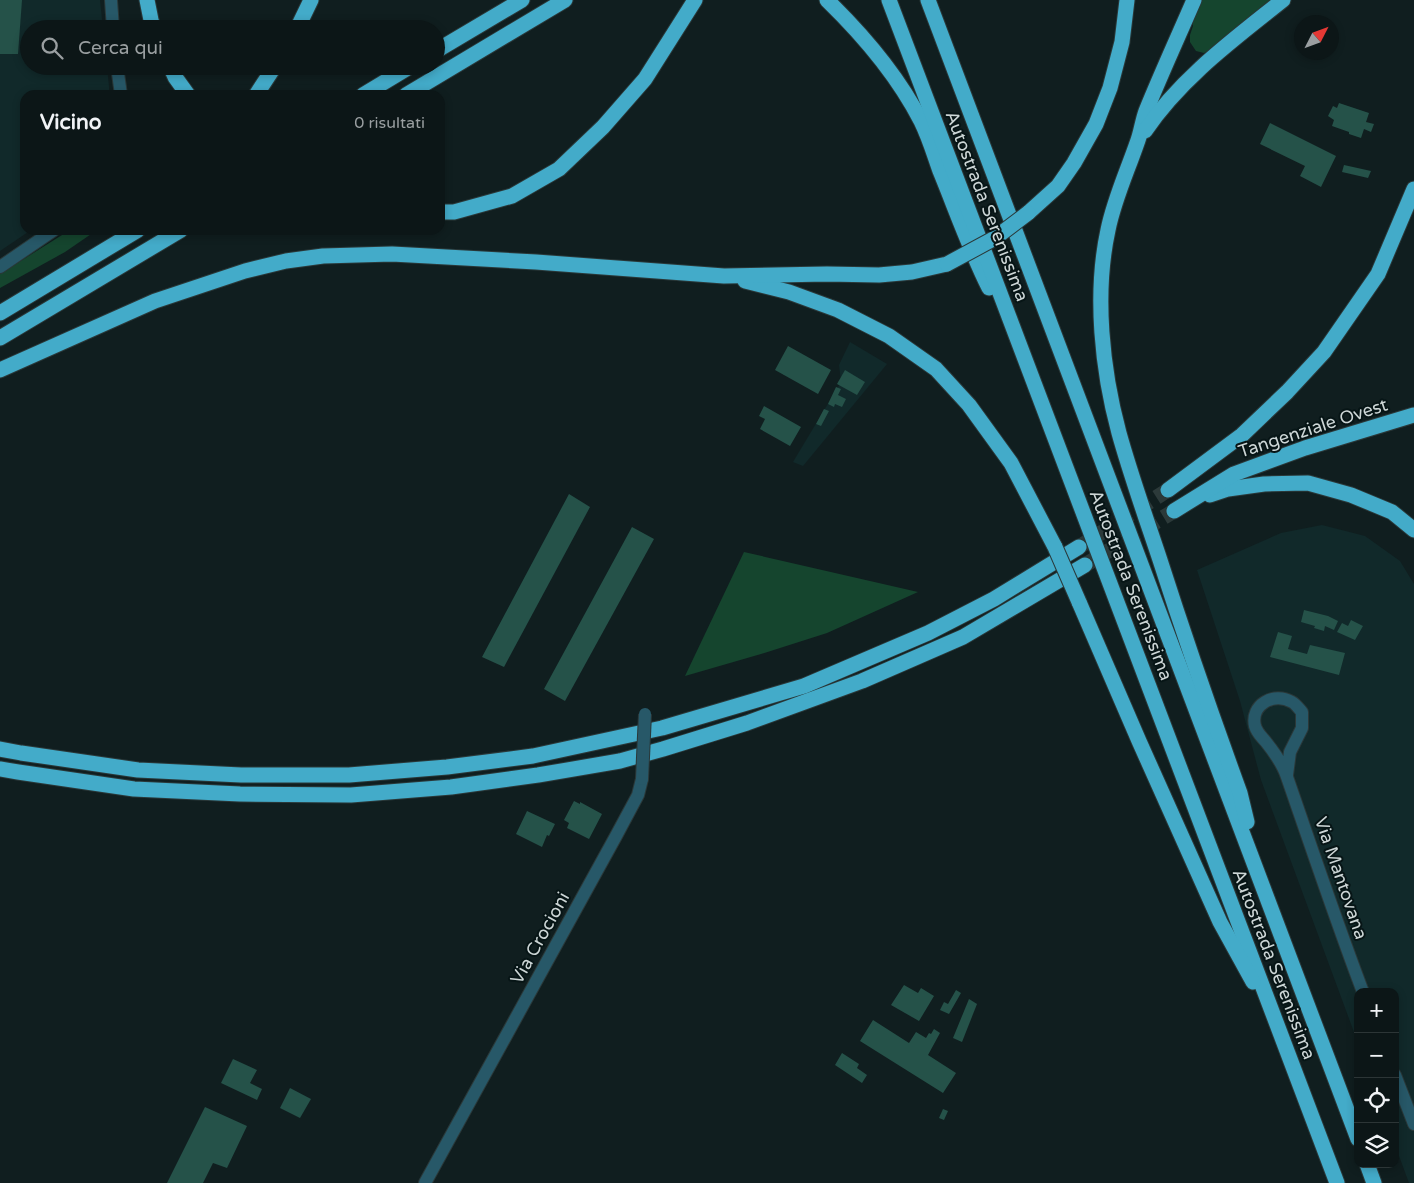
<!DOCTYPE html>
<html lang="it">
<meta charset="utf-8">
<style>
:root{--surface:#0c1617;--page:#151f20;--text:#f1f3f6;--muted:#9a9fa1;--line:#2c3536}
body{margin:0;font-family:"Varela Round",sans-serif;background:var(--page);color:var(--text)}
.controls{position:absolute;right:15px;bottom:15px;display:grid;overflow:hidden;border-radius:10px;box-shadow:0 2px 8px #0003}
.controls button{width:45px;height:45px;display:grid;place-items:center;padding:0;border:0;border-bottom:1px solid var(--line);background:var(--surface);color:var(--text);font:25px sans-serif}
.compass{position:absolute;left:1294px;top:15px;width:45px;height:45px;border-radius:50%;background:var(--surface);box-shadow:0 2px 8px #0003;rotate:48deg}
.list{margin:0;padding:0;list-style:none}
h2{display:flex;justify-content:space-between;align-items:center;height:65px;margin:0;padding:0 20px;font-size:21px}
h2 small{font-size:16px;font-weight:400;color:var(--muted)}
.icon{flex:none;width:28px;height:28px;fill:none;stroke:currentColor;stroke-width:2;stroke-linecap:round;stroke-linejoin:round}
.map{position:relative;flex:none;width:1414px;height:1183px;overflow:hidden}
.search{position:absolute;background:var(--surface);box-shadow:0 2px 8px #0003;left:20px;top:20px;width:425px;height:55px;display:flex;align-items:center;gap:12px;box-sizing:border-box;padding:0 18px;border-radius:28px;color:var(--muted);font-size:19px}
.panel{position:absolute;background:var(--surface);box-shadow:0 2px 8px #0003;left:20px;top:90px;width:425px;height:145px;border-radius:15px}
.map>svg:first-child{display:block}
.built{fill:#11292a}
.green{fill:#15452e}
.building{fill:#255249}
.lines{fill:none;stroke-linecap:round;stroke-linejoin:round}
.highway-tunnel{stroke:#2c3a3a;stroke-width:15;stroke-dasharray:15 8;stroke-linecap:butt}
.minor-casing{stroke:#2a3839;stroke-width:14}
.highway-casing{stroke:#2a3839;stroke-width:17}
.minor{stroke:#275868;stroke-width:12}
.highway{stroke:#43abc9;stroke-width:15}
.minor-bridge-casing{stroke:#2a3839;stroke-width:14;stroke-linecap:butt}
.highway-bridge-casing{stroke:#2a3839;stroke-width:17;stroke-linecap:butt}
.minor-bridge{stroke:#275868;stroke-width:12}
.highway-bridge{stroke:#43abc9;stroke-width:15}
.labels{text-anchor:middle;stroke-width:4;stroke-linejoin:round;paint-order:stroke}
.street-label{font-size:18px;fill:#cdd6d6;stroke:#071516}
</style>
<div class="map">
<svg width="1414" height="1183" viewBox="0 0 1414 1183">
<rect width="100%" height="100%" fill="#101e1f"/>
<!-- built -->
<g class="built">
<path d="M 0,0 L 100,0 L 103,29 L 29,29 L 29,66 L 107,66 L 109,87 L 109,95 L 25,95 L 25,230 L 31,230 L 0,251 Z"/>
<path d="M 850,342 L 887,364 L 803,466 L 793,462 L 841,382 L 839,365 Z"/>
<path d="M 1322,525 L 1365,536 L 1400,561 L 1414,584 L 1414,1183 L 1409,1183 L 1395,1145 L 1395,992 L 1358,992 L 1358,1043 L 1261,780 L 1240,701 L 1197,570 L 1281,533 Z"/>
</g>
<!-- green -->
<g class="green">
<path d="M 1201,0 L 1270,0 L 1209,51 L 1204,53 L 1196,51 L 1190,42 L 1190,35 L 1193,26 L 1192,20 Z"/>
<path d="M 70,230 L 97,230 L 65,252 L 0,288 L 0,274 Z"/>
<path d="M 744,552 L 918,592 L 827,633 L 761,654 L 685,676 Z"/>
</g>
<!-- building -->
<g class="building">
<path d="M 0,0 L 22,0 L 18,54 L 0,54 Z"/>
<path d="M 1339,103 L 1369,113 L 1366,122 L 1374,124 L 1371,132 L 1364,129 L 1361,138 L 1349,134 L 1349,132 L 1332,126 L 1334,120 L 1328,116 L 1333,106 L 1337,108 Z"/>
<path d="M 1270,123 L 1336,156 L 1321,187 L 1300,176 L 1305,166 L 1260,144 Z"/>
<path d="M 1344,165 L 1371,171 L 1368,178 L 1342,172 Z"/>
<path d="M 788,346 L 831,370 L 818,394 L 775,370 Z"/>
<path d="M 845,370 L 865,382 L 857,395 L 837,384 Z"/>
<path d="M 836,387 L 841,389 L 838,395 L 846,399 L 842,407 L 835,404 L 834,407 L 828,404 Z"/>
<path d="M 764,406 L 801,427 L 790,446 L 760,429 L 765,419 L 759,416 Z"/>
<path d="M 824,409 L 829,411 L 821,426 L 816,424 Z"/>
<path d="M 569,494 L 590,507 L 504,667 L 482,657 Z"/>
<path d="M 632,527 L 654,539 L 565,701 L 544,689 Z"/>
<path d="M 1304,610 L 1328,616 L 1338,621 L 1334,630 L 1325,626 L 1324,631 L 1314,628 L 1315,626 L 1301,622 Z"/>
<path d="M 1351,620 L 1363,626 L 1355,640 L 1337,632 L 1342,623 L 1348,626 Z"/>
<path d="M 1278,632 L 1292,636 L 1288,649 L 1307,654 L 1310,645 L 1345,653 L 1339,675 L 1270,657 Z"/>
<path d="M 574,801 L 580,804 L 580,802 L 602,814 L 589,839 L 567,828 L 569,823 L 564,820 Z"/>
<path d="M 527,811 L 555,824 L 549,836 L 547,835 L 542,847 L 516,834 Z"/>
<path d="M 904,985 L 918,993 L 921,988 L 934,996 L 919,1021 L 891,1005 Z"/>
<path d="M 956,990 L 961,993 L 949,1014 L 940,1010 L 944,1002 L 948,1004 Z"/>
<path d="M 969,999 L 977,1004 L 962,1042 L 953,1038 Z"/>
<path d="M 873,1020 L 909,1043 L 916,1032 L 926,1038 L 929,1033 L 931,1034 L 934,1029 L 940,1033 L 928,1055 L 956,1073 L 943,1093 L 860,1041 Z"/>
<path d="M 842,1053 L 859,1064 L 857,1068 L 867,1075 L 862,1083 L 835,1065 Z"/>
<path d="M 233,1059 L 257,1070 L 250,1083 L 262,1089 L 257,1100 L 221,1083 Z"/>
<path d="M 290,1088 L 311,1099 L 300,1118 L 280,1108 Z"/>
<path d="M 205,1107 L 247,1126 L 227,1168 L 213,1163 L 203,1183 L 167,1183 Z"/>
<path d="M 943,1109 L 948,1111 L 944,1120 L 939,1118 Z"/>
</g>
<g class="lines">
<!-- highway-tunnel -->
<g class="highway-tunnel">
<path d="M 1079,547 L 1168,490"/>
<path d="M 1085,565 L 1174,511"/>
</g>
<!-- minor casing -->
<g class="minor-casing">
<g id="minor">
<path d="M 111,0 L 113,29"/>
<path d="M 117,66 L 121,95"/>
<path d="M 0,267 L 54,230"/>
<path d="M 1287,775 L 1290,752 L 1302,728 L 1302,712 C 1299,709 1296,704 1292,702 C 1274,691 1250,705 1255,726 C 1257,733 1262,737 1266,742 C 1274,752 1283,765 1287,777 C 1312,849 1336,921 1363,992"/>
<path d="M 1395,1075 L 1414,1124"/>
<path d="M 425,1183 L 616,836 L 638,795 L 642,779"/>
</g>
</g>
<!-- highway casing -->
<g class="highway-casing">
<g id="highway">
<path d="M 147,0 L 151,20 L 154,29"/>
<path d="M 827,0 C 863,35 898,76 921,121 C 929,137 934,154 940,171 C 956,210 970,250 989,288"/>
<path d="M 889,0 L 1337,1183"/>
<path d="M 928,0 L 1358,1139"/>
<path d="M 1194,0 C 1178,37 1161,74 1146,111 C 1142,122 1141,133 1137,143 C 1127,172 1114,200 1108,230 C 1094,294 1102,370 1119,433 C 1131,476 1146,518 1160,560 C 1185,638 1212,716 1240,793 L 1247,822"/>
<path d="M 297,29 L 311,0"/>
<path d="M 436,51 L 522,0"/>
<path d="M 170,66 L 175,77 L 188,95"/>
<path d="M 256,95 L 275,66"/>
<path d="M 363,95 L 411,66"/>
<path d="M 406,95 L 565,0"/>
<path d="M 1145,131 C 1181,78 1233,40 1283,0"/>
<path d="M 440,212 L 454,212 L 512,196 L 559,169 L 603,127 L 645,79 L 695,0"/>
<path d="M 1028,213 L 1058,186 L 1074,163 L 1096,124 L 1110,88 L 1122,42 L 1127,0"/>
<path d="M 745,281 L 789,292 L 838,310 L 889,336 L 936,369 L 969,405 L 1011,463 L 1055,547"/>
<path d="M 0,313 L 138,230"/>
<path d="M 0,338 L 181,230"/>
<path d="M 0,370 L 155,301 L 245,271 L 286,261 L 323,256 L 392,254 L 536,262 L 724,276 L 827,274 L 879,275 L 912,272 L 947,264"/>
<path d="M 1168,490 L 1242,435 L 1287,392 L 1324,352 L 1378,274 L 1414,189"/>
<path d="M 1210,495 L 1228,489 L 1264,484 L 1308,483 L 1351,495 L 1392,512 L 1414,530"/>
<path d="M 1174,511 L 1234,474 L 1305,448 L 1414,415"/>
<path d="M 1079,602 L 1139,741 L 1220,922 L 1253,982"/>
<path d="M 0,749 L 21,753 L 138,770 L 241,775 L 349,775 L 447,767 L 533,756 L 662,728 L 804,686 L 928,633 L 994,599 L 1079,547"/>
<path d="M 0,769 L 18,772 L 134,789 L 240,794 L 351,795 L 451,787 L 538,775 L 620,761 L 663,749 L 747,723 L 862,681 L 963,637 L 1085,565"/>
<path d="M 1367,1164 L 1374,1183"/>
</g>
</g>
<!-- minor -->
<use href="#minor" class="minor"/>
<!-- highway -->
<use href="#highway" class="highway"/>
<!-- minor-bridge casing -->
<g class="minor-bridge-casing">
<path id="minor-bridge" d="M 642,779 L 645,714"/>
</g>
<!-- highway-bridge casing -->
<g class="highway-bridge-casing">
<g id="highway-bridge">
<path d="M 947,264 L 995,238 L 1028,213"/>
<path d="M 1055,547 L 1079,602"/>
</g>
</g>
<!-- minor-bridge -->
<use href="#minor-bridge" class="minor-bridge"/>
<!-- highway-bridge -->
<use href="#highway-bridge" class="highway-bridge"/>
</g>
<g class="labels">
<!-- street labels -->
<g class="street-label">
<text transform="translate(987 206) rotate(69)" y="6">Autostrada Serenissima</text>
<text transform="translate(1313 428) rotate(-18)" y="6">Tangenziale Ovest</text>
<text transform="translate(1131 585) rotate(69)" y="6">Autostrada Serenissima</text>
<text transform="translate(1341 878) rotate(71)" y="6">Via Mantovana</text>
<text transform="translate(540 938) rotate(-61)" y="6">Via Crocioni</text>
<text transform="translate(1274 964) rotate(69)" y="6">Autostrada Serenissima</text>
</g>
</g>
</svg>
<div class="controls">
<button>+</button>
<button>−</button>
<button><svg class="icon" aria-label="locate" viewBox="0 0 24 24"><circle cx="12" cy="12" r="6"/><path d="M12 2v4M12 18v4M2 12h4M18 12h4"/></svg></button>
<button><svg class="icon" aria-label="layers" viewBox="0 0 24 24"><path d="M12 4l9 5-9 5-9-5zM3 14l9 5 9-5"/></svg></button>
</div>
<svg class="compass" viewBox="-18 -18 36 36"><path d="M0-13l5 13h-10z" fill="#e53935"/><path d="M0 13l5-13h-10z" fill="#9a9fa1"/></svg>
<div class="search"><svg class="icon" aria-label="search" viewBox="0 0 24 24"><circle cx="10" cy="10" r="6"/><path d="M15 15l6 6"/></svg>Cerca qui</div>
<section class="panel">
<h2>Vicino<small>0 risultati</small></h2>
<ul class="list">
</ul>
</section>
</div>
